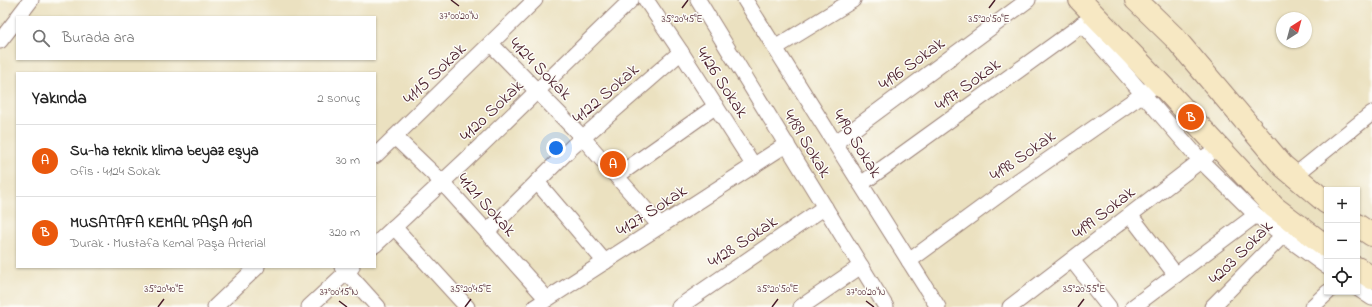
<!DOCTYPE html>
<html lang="tr">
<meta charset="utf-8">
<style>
:root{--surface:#fff;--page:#f2f2f2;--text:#222;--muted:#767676;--line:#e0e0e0;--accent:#ea580c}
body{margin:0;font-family:"Indie Flower",sans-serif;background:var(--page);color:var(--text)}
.controls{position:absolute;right:12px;bottom:12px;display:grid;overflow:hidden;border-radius:0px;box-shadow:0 1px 3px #0004}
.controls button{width:36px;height:36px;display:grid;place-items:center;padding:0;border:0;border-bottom:1px solid var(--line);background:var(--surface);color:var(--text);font:20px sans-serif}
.compass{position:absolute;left:1276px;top:12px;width:36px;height:36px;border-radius:50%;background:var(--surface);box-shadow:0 1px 3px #0004;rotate:36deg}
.you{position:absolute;left:556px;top:148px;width:14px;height:14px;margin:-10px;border:3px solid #fff;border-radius:50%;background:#1a73e8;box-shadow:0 0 0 6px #1a73e833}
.badge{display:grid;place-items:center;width:26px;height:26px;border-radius:50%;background:var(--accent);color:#fff;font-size:13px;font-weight:700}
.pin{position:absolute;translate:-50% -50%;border:2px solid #fff;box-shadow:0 1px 4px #0006}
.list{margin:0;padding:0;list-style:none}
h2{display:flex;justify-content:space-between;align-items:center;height:52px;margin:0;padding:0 16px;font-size:17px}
h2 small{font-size:13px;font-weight:400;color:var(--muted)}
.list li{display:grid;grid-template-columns:26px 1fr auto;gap:12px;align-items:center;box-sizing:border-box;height:72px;padding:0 16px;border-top:1px solid var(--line)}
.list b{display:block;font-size:15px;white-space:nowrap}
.list p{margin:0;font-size:13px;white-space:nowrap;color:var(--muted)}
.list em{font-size:13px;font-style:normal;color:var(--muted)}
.icon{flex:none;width:22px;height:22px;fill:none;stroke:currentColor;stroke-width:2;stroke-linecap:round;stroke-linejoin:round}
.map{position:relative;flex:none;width:1372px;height:307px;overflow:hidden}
.search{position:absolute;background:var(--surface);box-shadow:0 1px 3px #0004;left:16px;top:16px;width:360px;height:44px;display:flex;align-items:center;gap:10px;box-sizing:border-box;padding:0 14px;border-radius:0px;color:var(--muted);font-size:15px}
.panel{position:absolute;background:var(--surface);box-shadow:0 1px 3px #0004;left:16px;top:72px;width:360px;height:196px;border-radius:0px}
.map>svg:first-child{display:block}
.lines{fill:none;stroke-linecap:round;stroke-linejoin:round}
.street-casing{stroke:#9a8076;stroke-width:17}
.secondary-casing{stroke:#9a8076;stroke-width:24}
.street{stroke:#fff;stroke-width:15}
.secondary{stroke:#f7e8c3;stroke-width:22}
.ticks{fill:none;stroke:#4a1f2b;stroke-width:1.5}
.labels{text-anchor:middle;stroke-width:3;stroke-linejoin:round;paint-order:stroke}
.street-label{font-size:18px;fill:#4a1f2b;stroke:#fdfcf7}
.ticks-label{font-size:10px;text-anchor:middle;fill:#4a1f2b;stroke:#fdfcf7;stroke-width:3;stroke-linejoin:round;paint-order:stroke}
</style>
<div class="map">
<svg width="1372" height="307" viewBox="0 0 1372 307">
<rect width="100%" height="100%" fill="#fdfcf7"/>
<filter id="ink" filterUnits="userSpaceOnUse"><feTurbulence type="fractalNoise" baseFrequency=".025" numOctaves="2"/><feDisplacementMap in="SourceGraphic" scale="8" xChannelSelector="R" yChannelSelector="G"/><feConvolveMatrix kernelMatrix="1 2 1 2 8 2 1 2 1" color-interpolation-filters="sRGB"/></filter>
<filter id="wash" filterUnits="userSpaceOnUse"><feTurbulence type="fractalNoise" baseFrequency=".012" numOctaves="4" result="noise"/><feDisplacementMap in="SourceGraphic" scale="16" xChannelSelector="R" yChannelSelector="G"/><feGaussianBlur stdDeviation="0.9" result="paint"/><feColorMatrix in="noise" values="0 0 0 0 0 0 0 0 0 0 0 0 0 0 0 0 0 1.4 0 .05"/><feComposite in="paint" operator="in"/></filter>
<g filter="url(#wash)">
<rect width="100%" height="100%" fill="#ebe1c0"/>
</g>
<g filter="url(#ink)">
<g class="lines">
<!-- street casing -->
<g class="street-casing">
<g id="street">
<path d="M 646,0 L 681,52 L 754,166"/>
<path d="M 698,0 L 886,307"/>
<path d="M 745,0 L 938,307"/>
<path d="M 18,17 L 31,0"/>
<path d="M 1082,24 L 1201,161 L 1256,215 L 1327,267"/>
<path d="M 0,41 L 17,19"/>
<path d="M 491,44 L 583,138 L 660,226"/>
<path d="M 775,48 L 853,0"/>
<path d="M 395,137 L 442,182 L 547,299"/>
<path d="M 835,143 L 1028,0"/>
<path d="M 375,156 L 535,0"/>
<path d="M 617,176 L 716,106"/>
<path d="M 1294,176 L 1372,113"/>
<path d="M 537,182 L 605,262"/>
<path d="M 861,184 L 1091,18"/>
<path d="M 1130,215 L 1176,275"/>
<path d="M 394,227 L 467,307"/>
<path d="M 487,232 L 572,147 L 681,52"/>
<path d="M 375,245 L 467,159 L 631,0"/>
<path d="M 1072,260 L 1109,307"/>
<path d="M 909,261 L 1018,181 L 1150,89"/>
<path d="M 342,267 L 378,307"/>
<path d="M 1357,288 L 1372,298"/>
<path d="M 215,307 L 257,267"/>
<path d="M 309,307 L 352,267"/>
<path d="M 535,307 L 787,144"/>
<path d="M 679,307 L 825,207"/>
<path d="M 801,307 L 861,266"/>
<path d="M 1010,307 L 1208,155"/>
<path d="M 1133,307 L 1256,215"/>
<path d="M 1212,307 L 1290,228"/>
<path d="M 1312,307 L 1328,292"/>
</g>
</g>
<!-- secondary casing -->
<g class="secondary-casing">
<g id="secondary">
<path d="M 1080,0 L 1169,93 L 1274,207 L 1327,247"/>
<path d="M 1136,0 L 1174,37 L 1283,166 L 1327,203"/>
<path d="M 1357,225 L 1372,235"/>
<path d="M 1357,268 L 1372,278"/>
</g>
</g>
<!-- street -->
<use href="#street" class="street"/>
<!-- secondary -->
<use href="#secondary" class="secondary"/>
</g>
</g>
<!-- ticks -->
<path class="ticks" d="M 451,0 L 459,6M 682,8 L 688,0M 989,8 L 995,0M 339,301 L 347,307M 866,301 L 874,307M 158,307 L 164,299M 465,307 L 471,299M 772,307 L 778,299M 1078,307 L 1084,299"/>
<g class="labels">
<!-- street labels -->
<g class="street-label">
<text transform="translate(911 63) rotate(-36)" y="6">4196 Sokak</text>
<text transform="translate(541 68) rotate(45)" y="6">4124 Sokak</text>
<text transform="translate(434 73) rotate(-44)" y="6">4115 Sokak</text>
<text transform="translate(723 82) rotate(57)" y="6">4126 Sokak</text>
<text transform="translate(967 84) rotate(-36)" y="6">4197 Sokak</text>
<text transform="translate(605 93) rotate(-41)" y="6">4122 Sokak</text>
<text transform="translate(491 110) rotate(-44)" y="6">4120 Sokak</text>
<text transform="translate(808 143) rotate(59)" y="6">4189 Sokak</text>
<text transform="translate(858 143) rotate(58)" y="6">4190 Sokak</text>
<text transform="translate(1022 155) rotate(-35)" y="6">4198 Sokak</text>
<text transform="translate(487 204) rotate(48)" y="6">4121 Sokak</text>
<text transform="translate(651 210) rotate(-33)" y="6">4127 Sokak</text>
<text transform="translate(1103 212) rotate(-38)" y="6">4199 Sokak</text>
<text transform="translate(742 241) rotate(-34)" y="6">4128 Sokak</text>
<text transform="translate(1240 252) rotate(-45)" y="6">4203 Sokak</text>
</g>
</g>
<g class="ticks-label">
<text x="459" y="19">37°00'20"N</text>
<text x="682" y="22">35°20'45"E</text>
<text x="989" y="22">35°20'50"E</text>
<text x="164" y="292">35°20'40"E</text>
<text x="471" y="292">35°20'45"E</text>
<text x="778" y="292">35°20'50"E</text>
<text x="1084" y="292">35°20'55"E</text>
<text x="339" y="295">37°00'15"N</text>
<text x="866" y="295">37°00'20"N</text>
</g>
</svg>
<div class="controls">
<button>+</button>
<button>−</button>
<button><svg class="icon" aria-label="locate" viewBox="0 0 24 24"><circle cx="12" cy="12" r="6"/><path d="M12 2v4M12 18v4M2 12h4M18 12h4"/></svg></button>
</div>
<svg class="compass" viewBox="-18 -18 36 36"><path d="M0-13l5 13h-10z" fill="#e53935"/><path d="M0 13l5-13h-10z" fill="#767676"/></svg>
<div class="you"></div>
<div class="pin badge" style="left:613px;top:164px">A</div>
<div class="pin badge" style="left:1191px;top:117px">B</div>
<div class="search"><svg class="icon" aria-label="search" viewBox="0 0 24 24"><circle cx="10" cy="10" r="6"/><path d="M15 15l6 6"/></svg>Burada ara</div>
<section class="panel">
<h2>Yakında<small>2 sonuç</small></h2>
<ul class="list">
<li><span class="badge">A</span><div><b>Su-ha teknik klima beyaz eşya</b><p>Ofis · 4124 Sokak</p></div><em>30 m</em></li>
<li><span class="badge">B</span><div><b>MUSATAFA KEMAL PAŞA 10A</b><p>Durak · Mustafa Kemal Paşa Arterial</p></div><em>320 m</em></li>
</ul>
</section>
</div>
